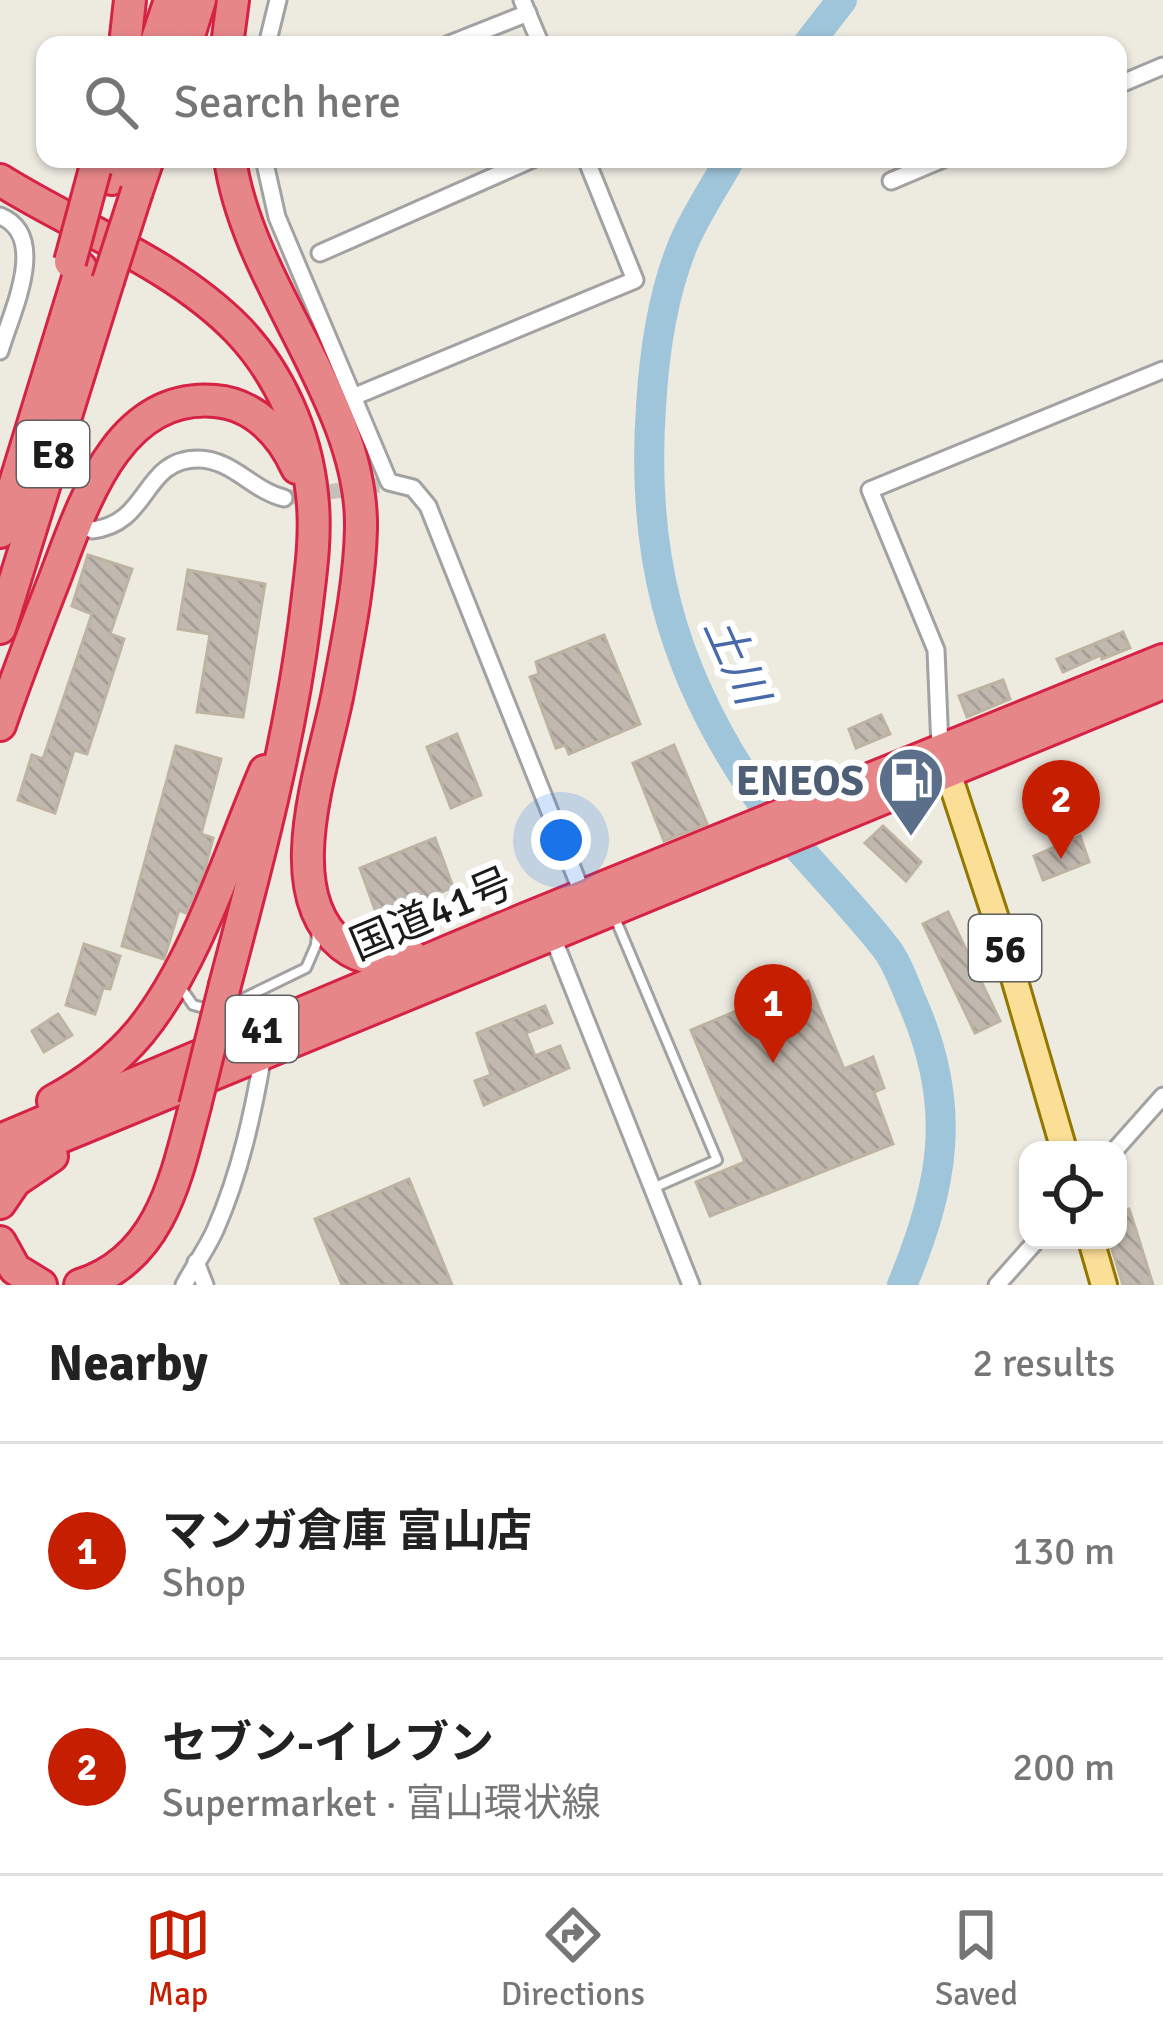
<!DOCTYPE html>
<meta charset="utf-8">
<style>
:root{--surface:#fff;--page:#f6f6f6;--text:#222;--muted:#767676;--line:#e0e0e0;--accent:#c61e00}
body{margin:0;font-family:Signika,"Noto Sans JP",sans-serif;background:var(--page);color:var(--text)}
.controls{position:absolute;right:36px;bottom:36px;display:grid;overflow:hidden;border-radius:24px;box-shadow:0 3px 9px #0004}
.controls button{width:108px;height:108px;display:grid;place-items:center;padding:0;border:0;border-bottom:3px solid var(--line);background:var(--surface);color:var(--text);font:60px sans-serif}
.you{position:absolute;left:561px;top:840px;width:42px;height:42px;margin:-30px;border:9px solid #fff;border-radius:50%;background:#1a73e8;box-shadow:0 0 0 18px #1a73e833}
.badge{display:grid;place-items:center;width:78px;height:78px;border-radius:50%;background:var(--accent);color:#fff;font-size:39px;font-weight:700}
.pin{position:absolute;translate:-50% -99px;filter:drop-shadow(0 3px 6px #0008)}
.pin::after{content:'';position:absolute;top:63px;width:42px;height:36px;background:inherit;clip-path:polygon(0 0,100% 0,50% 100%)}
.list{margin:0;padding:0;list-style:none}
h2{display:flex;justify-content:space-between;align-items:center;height:156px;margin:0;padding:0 48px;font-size:51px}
h2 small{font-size:39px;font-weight:400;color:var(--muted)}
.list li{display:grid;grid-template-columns:78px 1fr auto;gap:36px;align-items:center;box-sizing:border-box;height:216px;padding:0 48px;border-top:3px solid var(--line)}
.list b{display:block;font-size:45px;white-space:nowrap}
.list p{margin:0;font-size:39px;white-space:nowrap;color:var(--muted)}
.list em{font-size:39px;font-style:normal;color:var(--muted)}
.icon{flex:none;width:66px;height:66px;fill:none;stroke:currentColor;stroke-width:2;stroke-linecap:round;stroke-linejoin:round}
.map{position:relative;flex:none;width:1163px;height:1285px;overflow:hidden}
.search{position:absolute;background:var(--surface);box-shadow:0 3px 9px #0004;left:36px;right:36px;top:36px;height:132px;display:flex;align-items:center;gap:30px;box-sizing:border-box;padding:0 42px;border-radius:24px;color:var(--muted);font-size:45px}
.sheet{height:588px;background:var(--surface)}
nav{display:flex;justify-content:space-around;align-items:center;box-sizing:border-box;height:168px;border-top:3px solid var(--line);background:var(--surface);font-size:33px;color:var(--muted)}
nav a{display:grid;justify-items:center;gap:6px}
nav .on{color:var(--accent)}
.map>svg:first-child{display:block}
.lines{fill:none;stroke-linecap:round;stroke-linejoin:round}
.river{stroke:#9fc5db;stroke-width:30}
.building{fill:url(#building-back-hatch);stroke:#beb3a2;stroke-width:3}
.street-tunnel{stroke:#c3c1b9;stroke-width:15;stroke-dasharray:15 8;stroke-linecap:butt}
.lane-casing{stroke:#a2a2a2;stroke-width:14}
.street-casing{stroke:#a2a2a2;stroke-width:21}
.primary-casing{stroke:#927700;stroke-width:30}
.highway-casing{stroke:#d62244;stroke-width:36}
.lane{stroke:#fff;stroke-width:8}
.street{stroke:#fff;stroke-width:15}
.primary{stroke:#fcdf96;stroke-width:24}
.highway{stroke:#e68689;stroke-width:30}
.highway-bridge-casing{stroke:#d62244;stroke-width:36;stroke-linecap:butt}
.highway-bridge{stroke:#e68689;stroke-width:30}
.labels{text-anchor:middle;stroke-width:12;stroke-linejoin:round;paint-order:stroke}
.shield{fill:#fff;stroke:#5f5f5f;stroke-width:3}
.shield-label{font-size:39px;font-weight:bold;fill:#1b1b1b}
.service-label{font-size:42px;font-weight:bold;fill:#4e5e75;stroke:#fff;text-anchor:end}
.street-label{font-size:42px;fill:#1b1b1b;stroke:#fff}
.water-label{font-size:45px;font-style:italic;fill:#486aaa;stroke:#fff}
</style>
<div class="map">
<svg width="1163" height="1285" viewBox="0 0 1163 1285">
<defs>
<pattern id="building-back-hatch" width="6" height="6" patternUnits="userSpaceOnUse" patternTransform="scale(3)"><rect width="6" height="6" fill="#c1b9b0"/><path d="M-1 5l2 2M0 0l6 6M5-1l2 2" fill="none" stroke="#a59e97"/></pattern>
</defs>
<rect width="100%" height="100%" fill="#edeae0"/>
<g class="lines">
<!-- river -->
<g class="river">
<path d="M 807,45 L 842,0"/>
<path d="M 730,159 C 714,188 694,217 682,247 C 662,297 654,354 651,407 C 641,551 670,666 751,787 C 790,845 842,892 885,947 C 898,963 905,986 913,1004 C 958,1107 944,1185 902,1285"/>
</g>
</g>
<!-- building -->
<g class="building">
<path d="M 88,555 L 132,569 L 110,634 L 124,639 L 87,754 L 74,750 L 55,813 L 18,800 L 32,755 L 43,759 L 92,614 L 72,606 Z"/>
<path d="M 188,570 L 265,584 L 243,717 L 197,712 L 210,634 L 178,629 Z"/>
<path d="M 1123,632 L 1130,648 L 1102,659 L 1101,655 L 1063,672 L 1057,659 Z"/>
<path d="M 604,635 L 640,724 L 569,754 L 565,745 L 556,748 L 530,677 L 539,674 L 536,662 Z"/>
<path d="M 1003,680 L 1010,699 L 967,717 L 959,696 Z"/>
<path d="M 881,715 L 890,734 L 856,748 L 849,729 Z"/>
<path d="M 457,734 L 481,795 L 451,808 L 427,747 Z"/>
<path d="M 674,745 L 707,824 L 664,841 L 633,763 Z"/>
<path d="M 176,746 L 221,759 L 201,834 L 213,838 L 205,869 L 186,913 L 179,910 L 164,959 L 122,946 Z"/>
<path d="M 883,826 L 921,862 L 906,881 L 865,843 Z"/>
<path d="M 1080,836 L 1089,862 L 1043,880 L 1034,856 Z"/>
<path d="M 435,838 L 453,887 L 414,904 L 419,920 L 402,926 L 395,911 L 378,918 L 360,868 Z"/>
<path d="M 948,912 L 1000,1021 L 975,1033 L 923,924 Z"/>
<path d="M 84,944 L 120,956 L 110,989 L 103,988 L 95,1014 L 66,1005 Z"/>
<path d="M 808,981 L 844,1069 L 873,1057 L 884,1088 L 874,1092 L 893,1144 L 710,1216 L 696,1182 L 745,1162 L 691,1030 Z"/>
<path d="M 545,1006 L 552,1023 L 526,1033 L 535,1056 L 560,1046 L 569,1068 L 484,1105 L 475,1081 L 491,1075 L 477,1033 Z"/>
<path d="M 58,1014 L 72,1035 L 44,1052 L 32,1031 Z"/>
<path d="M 409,1179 L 452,1285 L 342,1285 L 315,1219 Z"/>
<path d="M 1129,1209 L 1135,1227 L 1153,1285 L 1123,1285 L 1110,1243 L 1118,1240 L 1118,1212 Z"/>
</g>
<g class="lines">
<!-- street-tunnel -->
<path class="street-tunnel" d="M 284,498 L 379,485"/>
<!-- lane casing -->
<g class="lane-casing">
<g id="lane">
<path d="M 615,918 L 717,1160 L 653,1188"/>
<path d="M 182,989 L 193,1005 L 212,1010"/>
<path d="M 232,1004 L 306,968 L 316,945 L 317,930"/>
</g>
</g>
<!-- street casing -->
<g class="street-casing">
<g id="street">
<path d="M 522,0 L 541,45"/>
<path d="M 267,45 L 278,0"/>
<path d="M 447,45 L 528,13"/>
<path d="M 1118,85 L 1163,66"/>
<path d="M 264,159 L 277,217 L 389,482 L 413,488 L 428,506 L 583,895"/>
<path d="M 891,181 L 943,159"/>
<path d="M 0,216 C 50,236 11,313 0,351"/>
<path d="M 320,253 L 533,159"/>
<path d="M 353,397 L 635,280 L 586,159"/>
<path d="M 92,530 C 150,524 142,459 198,459 C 232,459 253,491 284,498"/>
<path d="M 940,748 L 936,650 L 870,490 L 1163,370"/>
<path d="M 552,935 L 691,1285"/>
<path d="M 1115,1150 L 1163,1096"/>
<path d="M 196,1262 L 205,1285"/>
<path d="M 184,1285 C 194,1266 208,1247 216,1228 C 240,1173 253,1114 263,1055"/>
<path d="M 997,1285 L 1037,1240"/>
</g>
</g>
<!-- primary casing -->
<g class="primary-casing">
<g id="primary">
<path d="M 943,757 L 1003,940 L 1064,1150"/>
<path d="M 1091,1240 L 1104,1285"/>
</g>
</g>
<!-- highway casing -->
<g class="highway-casing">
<g id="highway">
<path d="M 125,45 L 130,0"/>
<path d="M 155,45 L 170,0"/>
<path d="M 186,45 L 200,0"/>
<path d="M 227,45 L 233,0"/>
<path d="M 230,159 C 248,286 363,401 361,528 C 360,581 348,639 338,692 C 325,762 275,891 342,945 C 363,962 385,961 411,955"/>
<path d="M 112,179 L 118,159"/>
<path d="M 0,180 C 78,229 173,263 238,330 C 280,374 306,434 312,494 C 317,536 310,578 305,620 C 289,745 257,864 225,985"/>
<path d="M 137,191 L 148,159"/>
<path d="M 0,532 L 81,268"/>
<path d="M 0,628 L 108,281"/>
<path d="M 0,725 C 17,675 36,627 55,578 C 83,505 117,393 215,401 C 254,404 282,434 297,468"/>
<path d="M 53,1101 C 86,1083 116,1061 140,1032 C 196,964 230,852 265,771"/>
<path d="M 0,1140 L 525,919 L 1163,660"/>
<path d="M 0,1162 L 1163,683"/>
<path d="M 0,1203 L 15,1181 L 52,1156"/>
<path d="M 0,1242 L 15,1269 L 41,1285"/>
<path d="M 80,1285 C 160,1260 176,1179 195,1106"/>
</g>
</g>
<!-- lane -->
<use href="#lane" class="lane"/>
<!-- street -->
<use href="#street" class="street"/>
<!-- primary -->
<use href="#primary" class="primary"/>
<!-- highway -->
<use href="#highway" class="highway"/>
<!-- highway-bridge casing -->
<g class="highway-bridge-casing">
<g id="highway-bridge">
<path d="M 70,262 L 95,169"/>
<path d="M 108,281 L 137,191"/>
<path d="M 195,1106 L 225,985"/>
</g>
</g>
<!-- highway-bridge -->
<use href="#highway-bridge" class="highway-bridge"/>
</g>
<!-- icons -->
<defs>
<g id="fuel-pin" transform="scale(3.45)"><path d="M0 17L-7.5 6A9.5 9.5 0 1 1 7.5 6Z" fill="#5c6f8a" stroke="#fff"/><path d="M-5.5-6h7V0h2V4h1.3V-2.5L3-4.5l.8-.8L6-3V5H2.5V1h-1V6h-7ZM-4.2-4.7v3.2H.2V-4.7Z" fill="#fff"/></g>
</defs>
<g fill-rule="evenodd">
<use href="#fuel-pin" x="911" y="780"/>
</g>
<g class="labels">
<!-- shield labels -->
<g class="shield">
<rect x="17" y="421" width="72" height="66" rx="9"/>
<rect x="969" y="915" width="72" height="66" rx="9"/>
<rect x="226" y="996" width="72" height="66" rx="9"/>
</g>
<g class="shield-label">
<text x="53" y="468">E8</text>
<text x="1005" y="962">56</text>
<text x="262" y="1043">41</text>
</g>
<!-- service labels -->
<g class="service-label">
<text x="864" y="795">ENEOS</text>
</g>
<!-- street labels -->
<g class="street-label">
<text transform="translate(431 913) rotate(-23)" y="15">国道41号</text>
</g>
<!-- water labels -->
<g class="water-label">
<text transform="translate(737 660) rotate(66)" y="16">土川</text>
</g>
</g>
</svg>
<div class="controls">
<button><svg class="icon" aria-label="locate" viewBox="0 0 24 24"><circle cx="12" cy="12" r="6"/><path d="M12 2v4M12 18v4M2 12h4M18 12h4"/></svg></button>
</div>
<div class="you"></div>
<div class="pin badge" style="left:773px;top:1063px">1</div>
<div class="pin badge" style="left:1061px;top:859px">2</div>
<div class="search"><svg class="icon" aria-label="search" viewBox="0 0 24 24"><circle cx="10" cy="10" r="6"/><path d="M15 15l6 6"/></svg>Search here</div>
</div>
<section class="sheet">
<h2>Nearby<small>2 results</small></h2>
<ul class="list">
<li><span class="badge">1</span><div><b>マンガ倉庫 富山店</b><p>Shop</p></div><em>130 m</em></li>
<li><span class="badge">2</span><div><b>セブン-イレブン</b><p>Supermarket · 富山環状線</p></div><em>200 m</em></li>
</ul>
</section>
<nav>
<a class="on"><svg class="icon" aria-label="map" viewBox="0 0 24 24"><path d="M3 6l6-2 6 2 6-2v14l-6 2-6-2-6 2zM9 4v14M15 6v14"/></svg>Map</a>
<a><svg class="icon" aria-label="directions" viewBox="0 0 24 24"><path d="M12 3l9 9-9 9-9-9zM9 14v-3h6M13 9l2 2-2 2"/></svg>Directions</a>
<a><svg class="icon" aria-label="saved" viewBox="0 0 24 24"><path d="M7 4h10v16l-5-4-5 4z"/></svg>Saved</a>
</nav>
